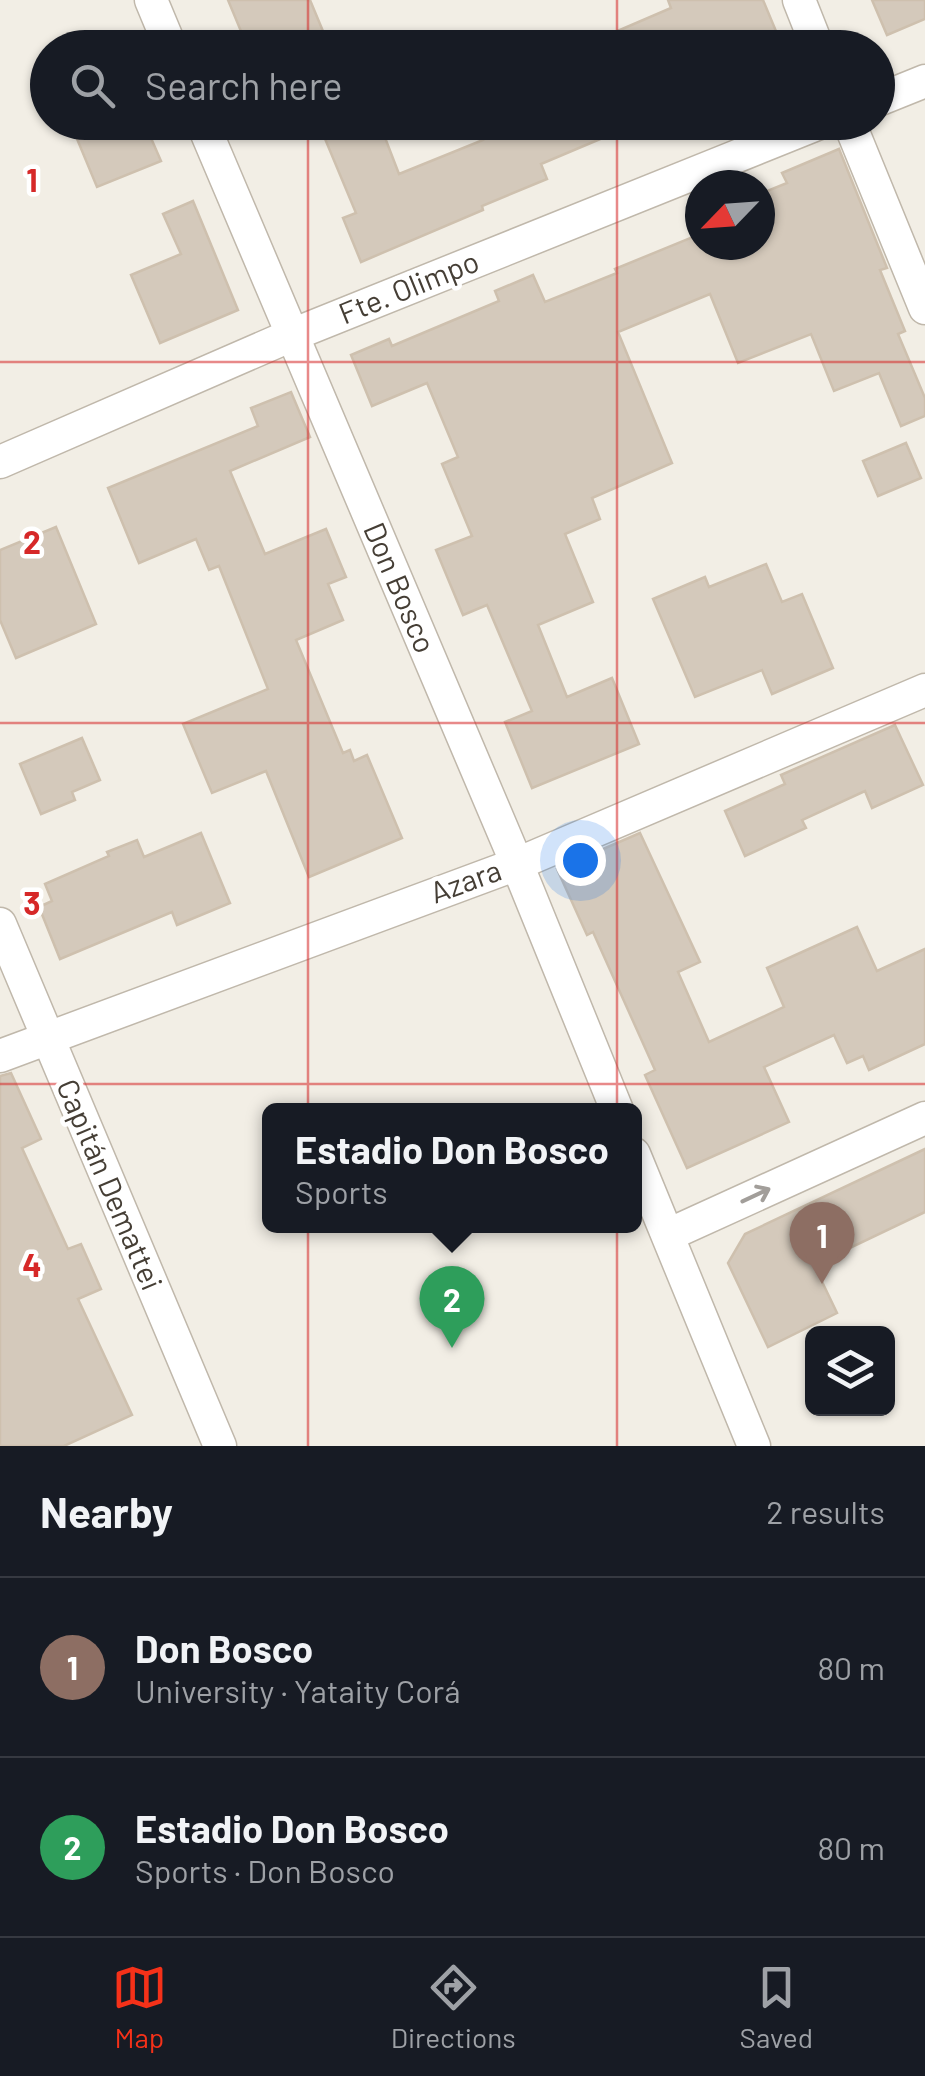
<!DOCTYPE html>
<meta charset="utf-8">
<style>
:root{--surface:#171b24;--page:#242831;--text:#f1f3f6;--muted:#9ea1a6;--line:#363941;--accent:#f53119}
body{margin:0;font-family:Barlow,sans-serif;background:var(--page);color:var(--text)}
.controls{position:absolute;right:30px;bottom:30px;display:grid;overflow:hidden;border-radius:15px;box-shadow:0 2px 8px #0004}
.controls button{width:90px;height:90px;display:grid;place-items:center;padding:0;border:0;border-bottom:2px solid var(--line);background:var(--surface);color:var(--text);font:50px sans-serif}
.compass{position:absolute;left:685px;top:170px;width:90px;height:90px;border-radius:50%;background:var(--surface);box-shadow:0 2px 8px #0004;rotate:245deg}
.you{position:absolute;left:580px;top:860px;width:35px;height:35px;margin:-25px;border:8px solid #fff;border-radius:50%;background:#1a73e8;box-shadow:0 0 0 15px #1a73e833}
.badge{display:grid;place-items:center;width:65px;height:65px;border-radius:50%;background:var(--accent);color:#fff;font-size:32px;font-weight:700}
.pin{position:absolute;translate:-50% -82px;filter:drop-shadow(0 2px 5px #0008)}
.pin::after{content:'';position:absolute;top:52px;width:35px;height:30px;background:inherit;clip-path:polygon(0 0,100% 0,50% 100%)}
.popup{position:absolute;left:262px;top:1103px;width:380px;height:130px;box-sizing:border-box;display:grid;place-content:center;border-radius:15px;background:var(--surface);filter:drop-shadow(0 2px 8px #0005);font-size:32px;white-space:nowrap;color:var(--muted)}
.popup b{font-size:38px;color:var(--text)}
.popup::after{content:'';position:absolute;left:50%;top:100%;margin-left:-20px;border:20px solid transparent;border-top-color:var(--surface)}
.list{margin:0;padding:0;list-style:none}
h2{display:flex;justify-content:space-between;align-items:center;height:130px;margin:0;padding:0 40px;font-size:42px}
h2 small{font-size:32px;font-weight:400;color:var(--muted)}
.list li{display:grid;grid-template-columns:65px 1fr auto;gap:30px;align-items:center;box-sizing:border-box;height:180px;padding:0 40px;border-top:2px solid var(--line)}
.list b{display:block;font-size:38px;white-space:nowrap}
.list p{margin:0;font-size:32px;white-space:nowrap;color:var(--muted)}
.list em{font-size:32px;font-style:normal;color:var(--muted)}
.icon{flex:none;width:55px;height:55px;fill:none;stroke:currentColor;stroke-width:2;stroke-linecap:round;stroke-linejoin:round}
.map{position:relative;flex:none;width:925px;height:1446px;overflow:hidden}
.search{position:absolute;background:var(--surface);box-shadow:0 2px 8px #0004;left:30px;right:30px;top:30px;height:110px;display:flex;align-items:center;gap:25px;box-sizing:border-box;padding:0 35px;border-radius:55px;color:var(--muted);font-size:38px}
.sheet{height:490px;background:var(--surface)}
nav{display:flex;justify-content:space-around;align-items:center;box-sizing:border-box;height:140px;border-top:2px solid var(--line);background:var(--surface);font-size:28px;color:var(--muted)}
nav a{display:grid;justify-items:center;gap:5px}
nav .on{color:var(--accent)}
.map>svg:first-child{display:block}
.building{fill:#d4c9bb;stroke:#cec0ae;stroke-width:2.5}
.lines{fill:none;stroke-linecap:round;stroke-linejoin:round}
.minor-casing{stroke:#c0b8ab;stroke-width:35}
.minor{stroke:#fff;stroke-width:32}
.oneway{stroke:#a29e9a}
.grid{fill:none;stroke:#d62828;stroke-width:2.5;stroke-opacity:0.55}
.labels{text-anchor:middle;stroke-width:9;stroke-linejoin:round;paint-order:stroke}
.street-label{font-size:30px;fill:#453e35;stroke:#fff}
.grid-label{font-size:32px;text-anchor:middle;font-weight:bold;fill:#d62828;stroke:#fff;stroke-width:9;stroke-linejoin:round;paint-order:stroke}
</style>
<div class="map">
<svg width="925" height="1446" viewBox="0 0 925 1446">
<rect width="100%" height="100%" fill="#f2eee5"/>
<!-- building -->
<g class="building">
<path d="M 228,0 L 310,0 L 330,48 L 248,48 Z"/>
<path d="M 668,0 L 763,0 L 783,48 L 578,48 L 671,8 Z"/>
<path d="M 872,0 L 925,0 L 925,19 L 887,35 Z"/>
<path d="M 70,122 L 144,122 L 161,161 L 97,187 Z"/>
<path d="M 318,122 L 379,122 L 399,174 L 483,140 L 476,122 L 638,123 L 541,164 L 547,179 L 482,206 L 483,210 L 361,262 L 343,218 L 356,213 Z"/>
<path d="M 839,149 L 887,268 L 880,270 L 905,331 L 898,334 L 925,398 L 925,416 L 901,426 L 879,373 L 834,391 L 811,334 L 738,363 L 710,294 L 618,332 L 672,463 L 592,498 L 600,519 L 565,534 L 593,602 L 538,625 L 567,697 L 612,678 L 639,744 L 532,788 L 505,722 L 532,711 L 487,605 L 463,615 L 436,550 L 472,536 L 442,464 L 458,457 L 427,383 L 372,406 L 351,355 L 389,339 L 392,346 L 499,301 L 495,291 L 533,275 L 545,302 L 617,273 L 615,269 L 700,234 L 700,245 L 760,245 L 760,194 L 787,183 L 782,173 Z"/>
<path d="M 193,201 L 238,310 L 160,343 L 131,275 L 181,254 L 163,214 Z"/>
<path d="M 291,392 L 310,437 L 230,471 L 265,554 L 326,529 L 346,577 L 328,584 L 343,620 L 296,640 L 343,753 L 350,750 L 354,761 L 367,755 L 402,838 L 309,877 L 266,771 L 212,793 L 183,724 L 268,689 L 219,566 L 209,570 L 196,539 L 139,563 L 108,488 L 258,426 L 251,408 Z"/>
<path d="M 906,443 L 921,478 L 878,496 L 863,461 Z"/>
<path d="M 56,527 L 96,624 L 16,658 L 0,620 L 0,550 Z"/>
<path d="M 766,564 L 782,602 L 802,594 L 833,668 L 772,694 L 762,670 L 695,697 L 653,599 L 705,577 L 709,587 Z"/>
<path d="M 895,725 L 923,785 L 872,808 L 865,791 L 802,820 L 806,828 L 745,856 L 725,811 L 785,784 L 781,775 Z"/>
<path d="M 82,738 L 100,780 L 72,792 L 75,800 L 41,814 L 20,764 Z"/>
<path d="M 201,833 L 230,903 L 177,925 L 172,912 L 60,959 L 39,907 L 52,901 L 45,884 L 109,856 L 107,852 L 137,840 L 144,857 Z"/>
<path d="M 640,833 L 700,962 L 678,972 L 709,1042 L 784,1007 L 767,968 L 857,927 L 877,971 L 925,949 L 925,1044 L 869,1070 L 863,1056 L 847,1063 L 834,1035 L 764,1067 L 789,1122 L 687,1168 L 645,1075 L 655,1070 L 593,932 L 587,935 L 557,869 Z"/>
<path d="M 11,1073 L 41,1139 L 22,1148 L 68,1249 L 81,1244 L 101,1289 L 78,1299 L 132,1415 L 64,1446 L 0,1446 L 0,1076 Z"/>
<path d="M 925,1149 L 925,1212 L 814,1265 L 837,1313 L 768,1347 L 728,1263 L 745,1234 Z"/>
</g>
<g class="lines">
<!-- minor casing -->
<g class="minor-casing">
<g id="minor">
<path d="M 151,0 L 171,48"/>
<path d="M 799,0 L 818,48"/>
<path d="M 878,100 L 925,81"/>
<path d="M 202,122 L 517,864 L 617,1110"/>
<path d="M 849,122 L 925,308"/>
<path d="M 0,462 L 292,335 L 822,122"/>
<path d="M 0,924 L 220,1446"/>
<path d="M 0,1056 L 517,864 L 925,690"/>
<path d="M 634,1154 L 754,1446"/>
<path d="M 668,1235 L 925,1118"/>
</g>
</g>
<!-- minor -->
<use href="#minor" class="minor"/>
</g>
<!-- one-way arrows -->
<defs><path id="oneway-shaft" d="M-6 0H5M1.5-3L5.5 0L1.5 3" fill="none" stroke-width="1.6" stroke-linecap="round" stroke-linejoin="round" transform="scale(2.5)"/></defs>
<use class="oneway" href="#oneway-shaft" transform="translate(756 1195) rotate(-25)"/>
<!-- grid -->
<path class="grid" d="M 308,0 L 308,48M 617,0 L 617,48M 308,122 L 308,1446M 617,122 L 617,1446M 0,362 L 925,362M 0,723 L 925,723M 0,1084 L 925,1084"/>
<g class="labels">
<!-- street labels -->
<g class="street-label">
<text transform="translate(409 288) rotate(-22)" y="10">Fte. Olimpo</text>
<text transform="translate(399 588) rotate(67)" y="10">Don Bosco</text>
<text transform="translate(466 882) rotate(-20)" y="10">Azara</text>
<text transform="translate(109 1185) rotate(67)" y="10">Capitán Demattei</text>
</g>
</g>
<g class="grid-label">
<text x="32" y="192">1</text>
<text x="32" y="554">2</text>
<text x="32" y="915">3</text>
<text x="32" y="1277">4</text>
</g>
</svg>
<div class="controls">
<button><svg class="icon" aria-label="layers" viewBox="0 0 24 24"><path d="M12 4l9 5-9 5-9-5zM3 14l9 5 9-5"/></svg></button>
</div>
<svg class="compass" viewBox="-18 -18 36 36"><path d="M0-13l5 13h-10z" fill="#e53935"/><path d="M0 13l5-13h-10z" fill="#9ea1a6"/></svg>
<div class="you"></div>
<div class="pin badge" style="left:822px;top:1284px;background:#8d6e63">1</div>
<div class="pin badge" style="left:452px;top:1348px;background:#2e9e5b">2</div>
<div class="popup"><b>Estadio Don Bosco</b>Sports</div>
<div class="search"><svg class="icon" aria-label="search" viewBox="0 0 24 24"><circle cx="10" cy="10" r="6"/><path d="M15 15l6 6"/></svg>Search here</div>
</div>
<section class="sheet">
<h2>Nearby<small>2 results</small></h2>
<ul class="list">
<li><span class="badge" style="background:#8d6e63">1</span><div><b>Don Bosco</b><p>University · Yataity Corá</p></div><em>80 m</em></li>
<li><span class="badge" style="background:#2e9e5b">2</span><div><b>Estadio Don Bosco</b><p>Sports · Don Bosco</p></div><em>80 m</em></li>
</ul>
</section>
<nav>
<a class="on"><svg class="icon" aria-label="map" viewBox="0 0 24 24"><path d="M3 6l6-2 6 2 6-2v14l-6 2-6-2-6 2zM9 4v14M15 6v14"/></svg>Map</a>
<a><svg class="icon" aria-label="directions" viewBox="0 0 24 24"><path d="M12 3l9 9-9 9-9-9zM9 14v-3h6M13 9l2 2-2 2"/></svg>Directions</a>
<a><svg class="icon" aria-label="saved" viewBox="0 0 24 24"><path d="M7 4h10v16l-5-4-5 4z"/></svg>Saved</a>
</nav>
